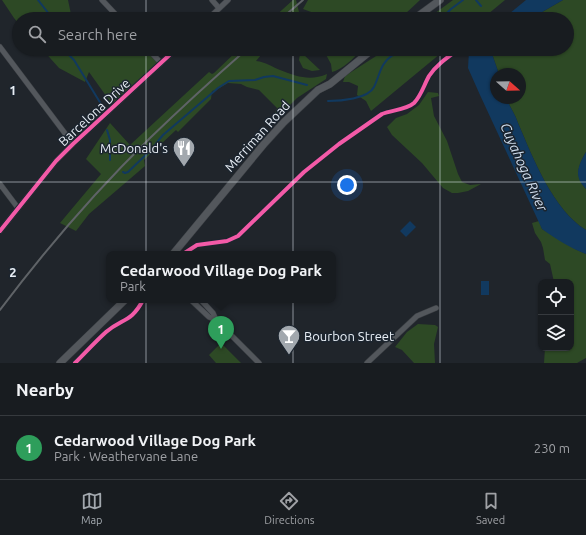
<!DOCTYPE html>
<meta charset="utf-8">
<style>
:root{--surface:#181c20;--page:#212529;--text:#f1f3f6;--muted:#9fa1a5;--line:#363a3e;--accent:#a2a8ae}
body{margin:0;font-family:Ubuntu,sans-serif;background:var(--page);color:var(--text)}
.controls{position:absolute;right:12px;bottom:12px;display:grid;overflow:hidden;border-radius:8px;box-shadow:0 1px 3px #0004}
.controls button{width:36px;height:36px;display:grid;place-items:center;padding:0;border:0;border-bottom:1px solid var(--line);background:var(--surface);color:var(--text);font:20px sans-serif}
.compass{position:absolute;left:490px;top:68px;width:36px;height:36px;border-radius:50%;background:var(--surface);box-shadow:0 1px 3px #0004;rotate:110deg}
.you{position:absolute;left:347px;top:185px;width:14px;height:14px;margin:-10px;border:3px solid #fff;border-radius:50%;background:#1a73e8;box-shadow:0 0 0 6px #1a73e833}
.badge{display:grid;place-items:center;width:26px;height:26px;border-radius:50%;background:var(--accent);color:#fff;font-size:13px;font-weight:700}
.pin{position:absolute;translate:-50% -33px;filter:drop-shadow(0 1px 2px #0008)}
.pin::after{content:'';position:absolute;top:21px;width:14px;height:12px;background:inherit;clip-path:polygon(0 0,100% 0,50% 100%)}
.popup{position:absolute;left:106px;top:251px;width:230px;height:52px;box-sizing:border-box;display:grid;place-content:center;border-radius:8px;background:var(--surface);filter:drop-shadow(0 1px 3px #0005);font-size:13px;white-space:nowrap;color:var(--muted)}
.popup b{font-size:15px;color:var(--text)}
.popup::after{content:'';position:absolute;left:50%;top:100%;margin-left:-8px;border:8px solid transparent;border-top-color:var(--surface)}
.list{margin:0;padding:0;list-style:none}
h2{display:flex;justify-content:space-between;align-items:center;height:52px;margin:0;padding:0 16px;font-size:17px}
h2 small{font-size:13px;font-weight:400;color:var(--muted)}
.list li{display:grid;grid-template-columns:26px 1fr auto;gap:12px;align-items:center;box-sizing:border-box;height:64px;padding:0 16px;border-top:1px solid var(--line)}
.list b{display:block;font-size:15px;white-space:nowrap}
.list p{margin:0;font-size:13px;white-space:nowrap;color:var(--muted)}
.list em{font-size:13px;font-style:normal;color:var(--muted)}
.icon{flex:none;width:22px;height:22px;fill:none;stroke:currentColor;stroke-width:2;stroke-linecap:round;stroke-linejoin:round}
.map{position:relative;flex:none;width:586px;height:363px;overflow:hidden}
.search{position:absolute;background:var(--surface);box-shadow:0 1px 3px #0004;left:12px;right:12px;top:12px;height:44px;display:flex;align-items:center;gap:10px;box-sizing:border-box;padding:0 14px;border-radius:22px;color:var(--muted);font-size:15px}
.sheet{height:116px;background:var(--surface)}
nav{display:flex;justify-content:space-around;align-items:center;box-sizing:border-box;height:56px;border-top:1px solid var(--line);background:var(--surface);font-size:11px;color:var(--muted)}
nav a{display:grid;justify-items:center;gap:2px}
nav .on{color:var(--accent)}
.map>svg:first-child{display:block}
.green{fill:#2d4925}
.water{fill:#11395f}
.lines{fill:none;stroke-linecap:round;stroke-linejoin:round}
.stream{stroke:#11395f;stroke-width:2}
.minor-casing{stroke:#3b3f44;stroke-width:6}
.secondary-casing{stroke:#3b3f44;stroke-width:8}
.minor{stroke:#53575c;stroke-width:5}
.secondary{stroke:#53575c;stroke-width:7}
.rail{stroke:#5f6367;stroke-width:2}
.cycleway-casing{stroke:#1c252f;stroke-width:6}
.cycleway{stroke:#f35aa7;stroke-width:4}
.grid{fill:none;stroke:#e8eef5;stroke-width:1;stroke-opacity:0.55}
.labels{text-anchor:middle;stroke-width:3;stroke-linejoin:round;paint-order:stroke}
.street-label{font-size:13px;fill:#e8eef5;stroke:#1c252f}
.poi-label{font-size:13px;fill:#e8eef5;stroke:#1c252f;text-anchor:end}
.water-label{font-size:14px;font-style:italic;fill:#d0deee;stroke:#1c252f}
.grid-label{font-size:13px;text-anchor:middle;font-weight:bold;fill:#e8eef5;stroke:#1c252f;stroke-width:3;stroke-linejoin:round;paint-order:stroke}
</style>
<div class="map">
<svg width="586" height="363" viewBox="0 0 586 363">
<rect width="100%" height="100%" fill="#20252b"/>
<!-- green -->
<g class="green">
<path d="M 2,0 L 68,0 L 72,19 L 19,19 L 19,24 L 14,18 Z"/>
<path d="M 293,0 L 296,0 L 299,12 L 302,14 L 296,19 L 272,19 Z"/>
<path d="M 308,0 L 420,0 L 404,15 L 398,19 L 330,19 L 303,9 Z"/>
<path d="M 453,0 L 505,0 L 482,19 L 427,19 Z"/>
<path d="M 563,0 L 586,0 L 586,152 C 578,166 574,176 586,189 L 586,230 C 553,210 533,158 518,123 C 515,114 510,107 506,98 L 520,98 L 520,74 L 499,74 L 492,54 L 495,49 L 567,49 L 567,19 L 530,19 Z"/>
<path d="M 42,49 L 148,49 L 161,63 L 114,107 L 89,72 L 85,82 L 59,68 Z"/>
<path d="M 239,49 L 266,49 L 256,61 C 266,62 272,67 280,70 C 297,77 311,81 327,74 L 326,79 L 297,98 L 278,117 L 275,113 L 277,108 L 259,90 L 247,87 L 241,84 L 228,83 L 216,90 L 212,91 L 211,99 L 178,132 L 176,130 L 144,160 L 145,166 L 89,214 L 76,231 L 60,223 L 101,174 L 86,159 L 110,123 L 130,145 L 209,72 L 212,74 L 214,73 Z"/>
<path d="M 323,49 L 360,49 L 361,50 C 354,58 342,70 332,72 L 331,64 Z"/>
<path d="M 387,49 L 446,49 L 371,111 L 366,101 L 357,95 L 358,86 L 349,82 L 343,82 L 345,76 Z"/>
<path d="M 300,54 L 303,54 L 320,70 L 312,71 L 303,68 L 299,60 Z"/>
<path d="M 428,92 L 438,93 L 439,96 L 431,98 L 434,116 L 447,141 L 458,174 L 462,182 L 470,185 L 481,184 L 468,191 L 458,193 L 452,193 L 443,188 L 422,163 L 392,135 L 387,127 L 396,118 L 407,114 L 419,105 Z"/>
<path d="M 539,221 L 542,229 L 577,250 L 586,254 L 586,358 L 577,363 L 544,363 L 545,348 L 571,348 L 571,282 L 554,282 L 550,264 L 545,260 L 543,248 L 541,242 L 535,233 L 532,223 Z"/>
<path d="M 418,324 L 435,325 L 438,327 L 434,344 L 435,363 L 414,363 L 402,350 L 395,347 L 407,332 Z"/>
<path d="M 221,343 L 241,363 L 216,363 L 209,355 Z"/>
</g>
<!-- water -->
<g class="water">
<path d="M 526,0 L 563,0 L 530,19 L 503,19 Z"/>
<path d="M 471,49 L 495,49 L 492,54 L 499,74 L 496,74 L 496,98 L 506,98 C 510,107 515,114 518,123 C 533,158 553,210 586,230 L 586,254 C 570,248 556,239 542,229 L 480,95 L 468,68 L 469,51 Z"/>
<path d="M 586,152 L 586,189 C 573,176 578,166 586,152 Z"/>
<path d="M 410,221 L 416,227 L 406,237 L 400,231 Z"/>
<rect x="481" y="281" width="8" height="14"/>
</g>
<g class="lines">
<!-- stream -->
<g class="stream">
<path d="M 38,0 L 53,19"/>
<path d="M 476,0 L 481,6"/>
<path d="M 441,19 L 451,9 L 463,0"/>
<path d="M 63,49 L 74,60 L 101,104"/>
<path d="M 328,101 C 340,101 368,99 374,87 C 380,75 380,63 393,55 C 400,51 407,54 414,52 L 417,49"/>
<path d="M 107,130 L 110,140 L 110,160"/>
<path d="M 123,172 L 125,173 L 128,172 L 153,148 L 158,141 L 163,135 L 218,88 L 229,81 L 255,80 L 264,77 L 273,76 L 307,85"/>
</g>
<!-- minor casing -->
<g class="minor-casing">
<g id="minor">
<path d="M 102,0 L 120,19"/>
<path d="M 212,0 L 219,8"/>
<path d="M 208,19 L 228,0"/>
<path d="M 0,47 L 73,144"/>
<path d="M 148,49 L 161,63"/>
<path d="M 0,184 L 18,208"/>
<path d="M 0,231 L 56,161 L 73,144 L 176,49"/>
<path d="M 191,300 L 209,317 L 216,320"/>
<path d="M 201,300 L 213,313 L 216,320 L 259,363"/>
<path d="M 367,363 L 417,316 L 436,308"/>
</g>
</g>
<!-- secondary casing -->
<g class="secondary-casing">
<g id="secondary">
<path d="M 414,19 L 440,0"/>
<path d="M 173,254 L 264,144 L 284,122 L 318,90 L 330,84 L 373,49"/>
<path d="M 60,363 L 125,300"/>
</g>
</g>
<!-- minor -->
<use href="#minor" class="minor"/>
<!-- secondary -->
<use href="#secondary" class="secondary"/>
<!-- rail -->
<g class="rail">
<path d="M 281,19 L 303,0"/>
<path d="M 0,310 C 45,250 95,192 149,139 C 181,108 214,78 247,49"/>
</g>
<!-- cycleway casing -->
<g class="cycleway-casing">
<g id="cycleway">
<path d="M 0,231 L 56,161 L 73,144 L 176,49"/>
<path d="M 183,254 L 197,245 L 227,241 L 238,236 L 304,172 L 339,144 L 382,114 C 392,110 406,110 414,103 C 421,96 424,85 429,76 C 436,65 448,57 459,49"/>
<path d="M 75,363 C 85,353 95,342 106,332 C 122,318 131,323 143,300"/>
</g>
</g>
<!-- cycleway -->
<use href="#cycleway" class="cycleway"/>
</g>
<!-- grid -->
<path class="grid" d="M 146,0 L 146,19M 293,0 L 293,19M 440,0 L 440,19M 146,49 L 146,363M 293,49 L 293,363M 440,49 L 440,363M 0,182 L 586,182"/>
<!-- icons -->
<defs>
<g id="restaurant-pin" transform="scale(1.15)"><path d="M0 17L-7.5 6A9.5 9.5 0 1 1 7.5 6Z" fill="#a2a8ae" stroke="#1c252f"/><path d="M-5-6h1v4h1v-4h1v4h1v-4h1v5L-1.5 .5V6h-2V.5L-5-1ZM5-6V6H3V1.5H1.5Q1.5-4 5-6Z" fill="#fff"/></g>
<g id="bar-pin" transform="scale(1.15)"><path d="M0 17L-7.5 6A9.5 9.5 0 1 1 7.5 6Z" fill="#a2a8ae" stroke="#1c252f"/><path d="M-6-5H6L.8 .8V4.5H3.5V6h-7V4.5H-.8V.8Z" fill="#fff"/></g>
</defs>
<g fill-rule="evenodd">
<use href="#restaurant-pin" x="184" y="148"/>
<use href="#bar-pin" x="289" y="336"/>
</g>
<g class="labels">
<!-- street labels -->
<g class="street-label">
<text transform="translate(94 112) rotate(-43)" y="5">Barcelona Drive</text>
<text transform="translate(257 136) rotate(-48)" y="5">Merriman Road</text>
</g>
<!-- poi labels -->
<g class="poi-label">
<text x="168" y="153">McDonald's</text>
<text x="304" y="341" text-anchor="start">Bourbon Street</text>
</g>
<!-- water labels -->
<g class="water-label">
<text transform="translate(524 167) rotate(66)" y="5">Cuyahoga River</text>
</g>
</g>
<g class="grid-label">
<text x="13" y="95">1</text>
<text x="13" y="277">2</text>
</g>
</svg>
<div class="controls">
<button><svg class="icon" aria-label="locate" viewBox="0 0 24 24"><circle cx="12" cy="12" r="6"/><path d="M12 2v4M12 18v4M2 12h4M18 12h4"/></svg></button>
<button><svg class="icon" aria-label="layers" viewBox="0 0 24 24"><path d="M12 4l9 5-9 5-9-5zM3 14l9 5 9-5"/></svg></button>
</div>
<svg class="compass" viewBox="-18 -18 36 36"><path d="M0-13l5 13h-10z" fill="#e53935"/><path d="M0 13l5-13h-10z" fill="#9fa1a5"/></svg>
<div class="you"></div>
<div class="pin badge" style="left:221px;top:349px;background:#2e9e5b">1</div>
<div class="popup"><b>Cedarwood Village Dog Park</b>Park</div>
<div class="search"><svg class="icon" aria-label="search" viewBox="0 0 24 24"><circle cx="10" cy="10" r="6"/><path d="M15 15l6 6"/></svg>Search here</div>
</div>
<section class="sheet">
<h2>Nearby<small></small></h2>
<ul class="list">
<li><span class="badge" style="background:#2e9e5b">1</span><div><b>Cedarwood Village Dog Park</b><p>Park · Weathervane Lane</p></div><em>230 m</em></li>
</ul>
</section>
<nav>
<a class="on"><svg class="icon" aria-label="map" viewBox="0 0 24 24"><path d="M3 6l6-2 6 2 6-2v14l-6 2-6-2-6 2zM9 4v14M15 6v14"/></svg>Map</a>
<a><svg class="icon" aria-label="directions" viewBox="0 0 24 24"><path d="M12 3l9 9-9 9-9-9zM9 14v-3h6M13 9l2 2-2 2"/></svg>Directions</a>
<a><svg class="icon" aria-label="saved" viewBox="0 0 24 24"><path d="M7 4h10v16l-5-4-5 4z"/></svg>Saved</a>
</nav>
